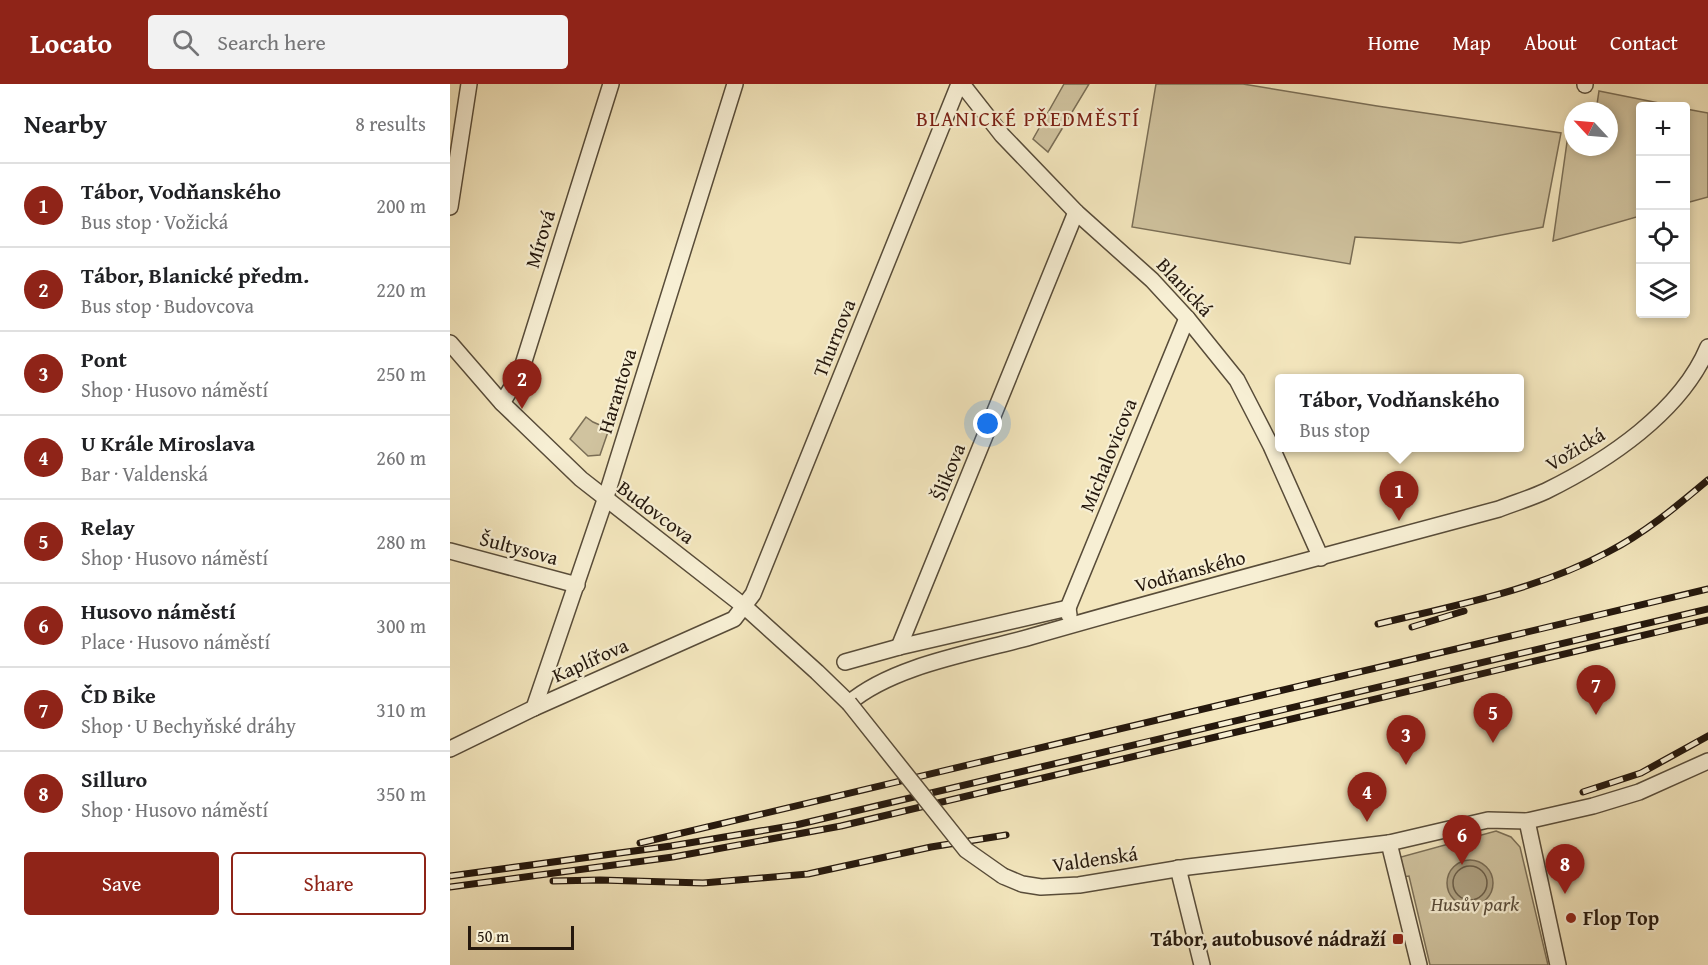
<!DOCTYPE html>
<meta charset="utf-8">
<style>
:root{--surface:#fff;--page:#f2f2f2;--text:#202124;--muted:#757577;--line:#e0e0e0;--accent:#8f2418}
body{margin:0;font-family:"Gentium Book Plus",serif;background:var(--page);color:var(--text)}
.controls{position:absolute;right:18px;top:18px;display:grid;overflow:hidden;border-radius:6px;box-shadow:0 3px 9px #0003}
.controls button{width:54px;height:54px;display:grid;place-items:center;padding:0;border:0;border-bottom:2px solid var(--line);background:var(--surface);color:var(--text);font:30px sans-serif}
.compass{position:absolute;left:1114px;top:18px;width:54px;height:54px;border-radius:50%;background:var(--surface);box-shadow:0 3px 9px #0003;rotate:296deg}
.scale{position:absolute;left:18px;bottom:15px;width:106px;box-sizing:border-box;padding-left:6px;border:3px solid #25180d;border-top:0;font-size:16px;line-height:21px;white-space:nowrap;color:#25180d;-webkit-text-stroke:4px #f7efd4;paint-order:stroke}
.you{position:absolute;left:538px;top:340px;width:21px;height:21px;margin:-15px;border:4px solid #fff;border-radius:50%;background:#1a73e8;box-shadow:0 0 0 9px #1a73e833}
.badge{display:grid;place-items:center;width:39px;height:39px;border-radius:50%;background:var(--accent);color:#fff;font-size:20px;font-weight:700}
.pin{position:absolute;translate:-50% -50px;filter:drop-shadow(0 2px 3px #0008)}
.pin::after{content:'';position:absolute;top:32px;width:21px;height:18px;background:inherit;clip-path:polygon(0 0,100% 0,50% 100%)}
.popup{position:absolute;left:825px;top:290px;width:249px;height:78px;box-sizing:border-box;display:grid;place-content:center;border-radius:6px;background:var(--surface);filter:drop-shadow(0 2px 4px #0005);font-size:20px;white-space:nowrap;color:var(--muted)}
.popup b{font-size:22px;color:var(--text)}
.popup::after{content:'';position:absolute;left:50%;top:100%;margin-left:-12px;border:12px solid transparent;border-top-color:var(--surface)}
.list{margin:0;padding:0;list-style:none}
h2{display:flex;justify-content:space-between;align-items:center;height:78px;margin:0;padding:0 24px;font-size:26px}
h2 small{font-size:20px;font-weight:400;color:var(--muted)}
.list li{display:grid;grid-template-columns:39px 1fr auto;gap:18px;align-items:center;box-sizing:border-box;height:84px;padding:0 24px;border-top:2px solid var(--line)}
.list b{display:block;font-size:22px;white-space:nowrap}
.list p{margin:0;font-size:20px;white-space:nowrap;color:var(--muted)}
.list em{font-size:20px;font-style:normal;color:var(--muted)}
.actions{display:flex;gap:12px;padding:18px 24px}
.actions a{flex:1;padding:14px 0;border:2px solid var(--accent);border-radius:6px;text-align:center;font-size:21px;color:var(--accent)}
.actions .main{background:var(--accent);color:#fff}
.icon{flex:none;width:33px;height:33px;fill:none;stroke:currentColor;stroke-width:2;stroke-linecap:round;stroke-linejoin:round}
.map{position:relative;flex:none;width:1258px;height:881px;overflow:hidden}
header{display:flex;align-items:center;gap:36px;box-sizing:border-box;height:84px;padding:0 30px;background:var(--accent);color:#fff}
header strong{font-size:28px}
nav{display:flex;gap:33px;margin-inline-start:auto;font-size:21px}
.search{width:420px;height:54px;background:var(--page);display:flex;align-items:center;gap:15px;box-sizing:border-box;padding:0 21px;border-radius:6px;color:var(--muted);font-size:22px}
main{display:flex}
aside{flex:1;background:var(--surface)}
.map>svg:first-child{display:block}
.green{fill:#d0c39f;stroke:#7a6e56;stroke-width:1.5}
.water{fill:#ada081;stroke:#776a53;stroke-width:1.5}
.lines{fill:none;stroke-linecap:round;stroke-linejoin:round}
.shore{stroke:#695c47;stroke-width:1.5}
.street-casing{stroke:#584c39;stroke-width:18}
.street{stroke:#f7efd4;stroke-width:15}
.rail-casing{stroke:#25180d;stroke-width:7}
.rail{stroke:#f7efd4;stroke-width:4.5;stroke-dasharray:14;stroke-linecap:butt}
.street-bridge-casing{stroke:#584c39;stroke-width:18;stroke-linecap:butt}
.street-bridge{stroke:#f7efd4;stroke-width:15}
.poi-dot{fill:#8f2418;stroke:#f7efd4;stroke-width:2}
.labels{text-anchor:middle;stroke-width:4.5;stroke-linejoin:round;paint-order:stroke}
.street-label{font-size:20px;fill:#25180d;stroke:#f7efd4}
.park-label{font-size:20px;font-style:italic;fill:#584b39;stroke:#f7efd4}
.poi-label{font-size:20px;font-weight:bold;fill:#25180d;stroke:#f7efd4;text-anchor:start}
.neighbourhood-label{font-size:21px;letter-spacing:1.5px;fill:#7a1f14;stroke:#f7efd4}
</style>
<header>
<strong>Locato</strong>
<div class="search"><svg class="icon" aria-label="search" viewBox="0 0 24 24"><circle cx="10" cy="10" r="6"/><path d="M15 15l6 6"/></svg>Search here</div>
<nav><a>Home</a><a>Map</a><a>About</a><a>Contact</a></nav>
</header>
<main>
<aside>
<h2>Nearby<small>8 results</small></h2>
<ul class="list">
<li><span class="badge">1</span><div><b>Tábor, Vodňanského</b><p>Bus stop · Vožická</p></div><em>200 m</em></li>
<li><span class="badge">2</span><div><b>Tábor, Blanické předm.</b><p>Bus stop · Budovcova</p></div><em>220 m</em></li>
<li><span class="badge">3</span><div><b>Pont</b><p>Shop · Husovo náměstí</p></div><em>250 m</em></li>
<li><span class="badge">4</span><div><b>U Krále Miroslava</b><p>Bar · Valdenská</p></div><em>260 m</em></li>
<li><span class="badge">5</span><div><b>Relay</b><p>Shop · Husovo náměstí</p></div><em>280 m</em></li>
<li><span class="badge">6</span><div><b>Husovo náměstí</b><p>Place · Husovo náměstí</p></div><em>300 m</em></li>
<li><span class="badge">7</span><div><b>ČD Bike</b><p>Shop · U Bechyňské dráhy</p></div><em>310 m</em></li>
<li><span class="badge">8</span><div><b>Silluro</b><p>Shop · Husovo náměstí</p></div><em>350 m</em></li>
</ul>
<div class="actions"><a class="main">Save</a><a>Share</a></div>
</aside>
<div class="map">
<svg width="1258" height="881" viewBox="0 0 1258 881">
<rect width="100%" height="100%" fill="#f3e6bd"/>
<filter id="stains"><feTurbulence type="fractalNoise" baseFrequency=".00333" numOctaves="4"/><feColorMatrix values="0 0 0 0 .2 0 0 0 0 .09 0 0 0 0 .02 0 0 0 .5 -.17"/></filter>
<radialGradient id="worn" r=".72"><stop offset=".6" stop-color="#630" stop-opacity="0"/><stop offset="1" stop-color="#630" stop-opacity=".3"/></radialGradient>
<!-- green -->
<g class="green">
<path d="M 614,0 L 639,0 L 598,68 L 583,55 Z"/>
<path d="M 706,0 L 793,0 L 927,22 L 1111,49 L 1093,143 L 1010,159 L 905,153 L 900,180 L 682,143 Z"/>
<path d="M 1149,7 L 1224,22 L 1190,22 L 1190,132 L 1103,157 L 1120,37 L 1123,38 L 1123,63 L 1159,63 L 1159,27 L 1146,27 Z"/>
<path d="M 1236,25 L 1258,29 L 1258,113 L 1236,119 Z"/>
<path d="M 136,333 L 143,338 L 159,345 L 150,371 L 138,372 L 120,355 Z"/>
<path d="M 1046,747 L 1061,753 L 1070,763 L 1098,881 L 980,881 L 959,792 L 953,793 L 951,773 Z"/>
</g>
<!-- water -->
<circle class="water" cx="1020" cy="799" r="23"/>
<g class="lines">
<!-- shore -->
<circle class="shore" cx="1020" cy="799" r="17"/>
<!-- street casing -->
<g class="street-casing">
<g id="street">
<path d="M 512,0 L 552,51 L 626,128 L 702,196 L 737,234 L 787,296 L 821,362 L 871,474"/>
<path d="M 1135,1 L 1135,0"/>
<path d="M 0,123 L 19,0"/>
<path d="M 0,259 L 52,319 L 131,395 L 295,523 L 367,588 L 399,619 C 444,581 523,569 580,553 C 736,508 893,467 1049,425 C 1064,419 1081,414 1096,407 C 1157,377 1231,328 1258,263"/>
<path d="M 52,319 L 70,290 L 161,0"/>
<path d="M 0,467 L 127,501"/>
<path d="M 618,524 L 737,234"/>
<path d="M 449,563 L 626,128"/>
<path d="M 395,578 L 449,563 L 618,524 L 619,531"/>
<path d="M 84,624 L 155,416 L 285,0"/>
<path d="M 0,665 L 84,624 L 284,535 L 303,510 L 509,0"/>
<path d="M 1077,737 L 1108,881"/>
<path d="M 939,759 L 969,881"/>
<path d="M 728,784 L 752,881"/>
<path d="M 553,792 L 572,800 L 591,803 L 629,801 L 738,783 L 939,759 L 1038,736 L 1077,737 L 1143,722 L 1189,708 L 1258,677"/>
</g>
</g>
<!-- street -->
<use href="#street" class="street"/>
<!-- rail casing -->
<g class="rail-casing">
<g id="rail">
<path d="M 928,540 C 1006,521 1087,506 1158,468 C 1195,449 1227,422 1258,396"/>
<path d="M 962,543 L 1014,527"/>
<path d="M 1133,708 L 1191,689 L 1258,652"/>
<path d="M 190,759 L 1258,505"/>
<path d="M 0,792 L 221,762 L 346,741 L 1258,525"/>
<path d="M 103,797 L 150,796 L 253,799 L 358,790 L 481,763 L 556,751"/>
<path d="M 0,803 L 223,773 L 391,742 L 1258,536"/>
</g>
</g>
<!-- rail -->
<use href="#rail" class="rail"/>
<!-- street-bridge casing -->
<g class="street-bridge-casing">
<path id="street-bridge" d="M 399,619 L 516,766 L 553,792"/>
</g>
<!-- street-bridge -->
<use href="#street-bridge" class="street-bridge"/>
</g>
<!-- markers -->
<g class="poi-dot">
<circle cx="1121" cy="834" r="6"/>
<rect x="942" y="849" width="12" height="12" rx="3"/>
</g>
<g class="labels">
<!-- street labels -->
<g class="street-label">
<text transform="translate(90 155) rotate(-73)" y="7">Mírová</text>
<text transform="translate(735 203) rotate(47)" y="7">Blanická</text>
<text transform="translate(384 254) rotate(-68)" y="7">Thurnova</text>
<text transform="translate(167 307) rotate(-73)" y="7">Harantova</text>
<text transform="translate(1125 365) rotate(-31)" y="7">Vožická</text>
<text transform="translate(658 371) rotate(-68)" y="7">Michalovicova</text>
<text transform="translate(498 388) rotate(-68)" y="7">Šlikova</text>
<text transform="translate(206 428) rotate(37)" y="7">Budovcova</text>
<text transform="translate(69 464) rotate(15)" y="7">Šultysova</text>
<text transform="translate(740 487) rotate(-15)" y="7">Vodňanského</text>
<text transform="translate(140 576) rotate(-24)" y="7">Kaplířova</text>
<text transform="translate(645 775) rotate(-8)" y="7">Valdenská</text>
</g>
<!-- park labels -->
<g class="park-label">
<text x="1025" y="827">Husův park</text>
</g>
<!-- poi labels -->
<g class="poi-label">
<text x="1133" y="841">Flop Top</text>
<text x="936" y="862" text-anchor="end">Tábor, autobusové nádraží</text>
</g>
<!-- neighbourhood labels -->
<g class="neighbourhood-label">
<text x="578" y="42">BLANICKÉ PŘEDMĚSTÍ</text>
</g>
</g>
<rect width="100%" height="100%" filter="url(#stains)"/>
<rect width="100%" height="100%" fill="url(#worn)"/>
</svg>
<div class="controls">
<button>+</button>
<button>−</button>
<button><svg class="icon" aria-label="locate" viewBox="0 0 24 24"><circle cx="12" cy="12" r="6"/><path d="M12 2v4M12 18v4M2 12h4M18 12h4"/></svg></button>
<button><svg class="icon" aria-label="layers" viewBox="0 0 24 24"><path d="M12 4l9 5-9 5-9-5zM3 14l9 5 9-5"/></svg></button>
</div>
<svg class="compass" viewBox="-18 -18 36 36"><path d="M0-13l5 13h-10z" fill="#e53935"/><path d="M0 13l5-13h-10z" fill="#757577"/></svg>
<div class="scale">50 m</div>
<div class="you"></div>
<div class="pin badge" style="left:949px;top:437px">1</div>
<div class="popup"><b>Tábor, Vodňanského</b>Bus stop</div>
<div class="pin badge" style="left:72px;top:325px">2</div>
<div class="pin badge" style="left:956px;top:681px">3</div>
<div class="pin badge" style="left:917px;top:738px">4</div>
<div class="pin badge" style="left:1043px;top:659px">5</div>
<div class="pin badge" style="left:1012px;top:781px">6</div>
<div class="pin badge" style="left:1146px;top:631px">7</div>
<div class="pin badge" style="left:1115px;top:810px">8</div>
</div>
</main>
